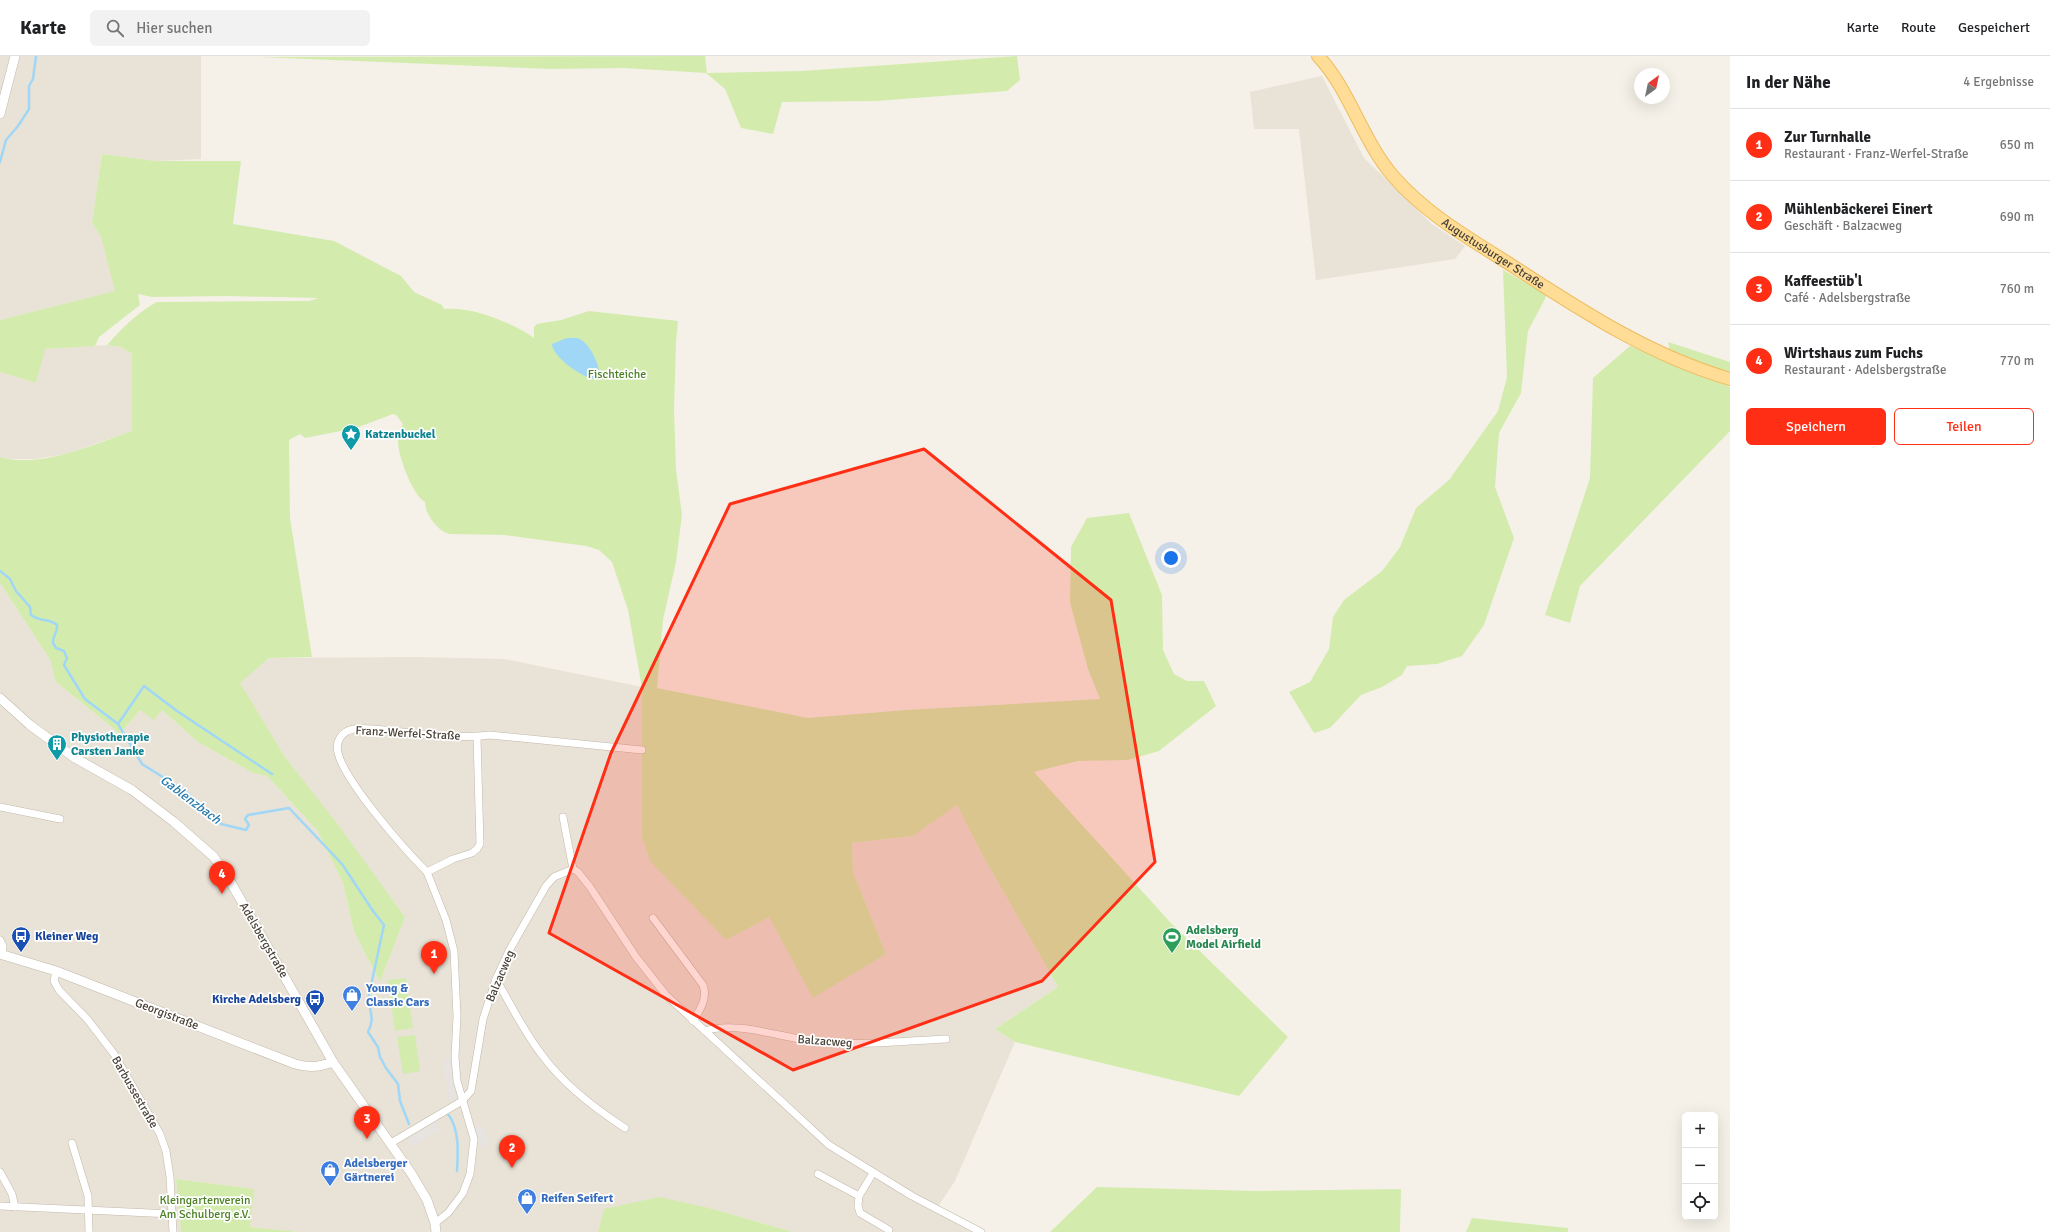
<!DOCTYPE html>
<html lang="de">
<meta charset="utf-8">
<style>
:root{--surface:#fff;--page:#f2f2f2;--text:#202124;--muted:#757577;--line:#e0e0e0;--accent:#ff2e15}
body{margin:0;font-family:Signika,sans-serif;background:var(--page);color:var(--text)}
.controls{position:absolute;right:12px;bottom:12px;display:grid;overflow:hidden;border-radius:6px;box-shadow:0 4px 16px #0002}
.controls button{width:36px;height:36px;display:grid;place-items:center;padding:0;border:0;border-bottom:1px solid var(--line);background:var(--surface);color:var(--text);font:20px sans-serif}
.compass{position:absolute;left:1634px;top:12px;width:36px;height:36px;border-radius:50%;background:var(--surface);box-shadow:0 4px 16px #0002;rotate:33deg}
.you{position:absolute;left:1171px;top:502px;width:14px;height:14px;margin:-10px;border:3px solid #fff;border-radius:50%;background:#1a73e8;box-shadow:0 0 0 6px #1a73e833}
.badge{display:grid;place-items:center;width:26px;height:26px;border-radius:50%;background:var(--accent);color:#fff;font-size:13px;font-weight:700}
.pin{position:absolute;translate:-50% -33px;filter:drop-shadow(0 1px 2px #0008)}
.pin::after{content:'';position:absolute;top:21px;width:14px;height:12px;background:inherit;clip-path:polygon(0 0,100% 0,50% 100%)}
.list{margin:0;padding:0;list-style:none}
h2{display:flex;justify-content:space-between;align-items:center;height:52px;margin:0;padding:0 16px;font-size:17px}
h2 small{font-size:13px;font-weight:400;color:var(--muted)}
.list li{display:grid;grid-template-columns:26px 1fr auto;gap:12px;align-items:center;box-sizing:border-box;height:72px;padding:0 16px;border-top:1px solid var(--line)}
.list b{display:block;font-size:15px;white-space:nowrap}
.list p{margin:0;font-size:13px;white-space:nowrap;color:var(--muted)}
.list em{font-size:13px;font-style:normal;color:var(--muted)}
.actions{display:flex;gap:8px;padding:12px 16px}
.actions a{flex:1;padding:9px 0;border:1px solid var(--accent);border-radius:6px;text-align:center;font-size:14px;color:var(--accent)}
.actions .main{background:var(--accent);color:#fff}
.icon{flex:none;width:22px;height:22px;fill:none;stroke:currentColor;stroke-width:2;stroke-linecap:round;stroke-linejoin:round}
.map{position:relative;flex:none;width:1730px;height:1176px;overflow:hidden}
header{display:flex;align-items:center;gap:24px;box-sizing:border-box;height:56px;padding:0 20px;background:var(--surface);border-bottom:1px solid var(--line)}
header strong{font-size:19px}
nav{display:flex;gap:22px;margin-inline-start:auto;font-size:14px}
.search{width:280px;height:36px;background:var(--page);display:flex;align-items:center;gap:10px;box-sizing:border-box;padding:0 14px;border-radius:6px;color:var(--muted);font-size:15px}
main{display:flex}
aside{flex:1;background:var(--surface)}
.map>svg:first-child{display:block}
.residential{fill:#e9e2d6}
.green{fill:#d3ecae}
.parking{fill:#e6e3e0}
.water{fill:#a0d7f6}
.lines{fill:none;stroke-linecap:round;stroke-linejoin:round}
.stream{stroke:#a0d7f6;stroke-width:2.5}
.minor-casing{stroke:#c1b8aa;stroke-width:8}
.tertiary-casing{stroke:#c1b8aa;stroke-width:10}
.primary-casing{stroke:#edbc5e;stroke-width:14}
.minor{stroke:#fff;stroke-width:7}
.tertiary{stroke:#fff;stroke-width:9}
.primary{stroke:#ffdd97;stroke-width:12}
.marked{fill:#ff2e15;fill-opacity:0.2;stroke:#ff2e15;stroke-width:3;stroke-linejoin:round}
.labels{text-anchor:middle;stroke-width:3.5;stroke-linejoin:round;paint-order:stroke}
.street-label{font-size:12px;fill:#494136;stroke:#fff}
.park-label{font-size:12px;fill:#4b8024;stroke:#fff}
.culture-label{font-size:12px;font-weight:bold;fill:#0d838f;stroke:#fff;text-anchor:start}
.leisure-label{font-size:12px;font-weight:bold;fill:#27864d;stroke:#fff;text-anchor:start}
.transit-label{font-size:12px;font-weight:bold;fill:#164399;stroke:#fff;text-anchor:start}
.shop-label{font-size:12px;font-weight:bold;fill:#366cbe;stroke:#fff;text-anchor:start}
.water-label{font-size:13px;font-style:italic;fill:#2479ad;stroke:#fff}
</style>
<header>
<strong>Karte</strong>
<div class="search"><svg class="icon" aria-label="search" viewBox="0 0 24 24"><circle cx="10" cy="10" r="6"/><path d="M15 15l6 6"/></svg>Hier suchen</div>
<nav><a>Karte</a><a>Route</a><a>Gespeichert</a></nav>
</header>
<main>
<div class="map">
<svg width="1730" height="1176" viewBox="0 0 1730 1176">
<rect width="100%" height="100%" fill="#f5f1e8"/>
<!-- residential -->
<g class="residential">
<path d="M 0,0 L 201,0 L 201,103 L 156,105 L 102,98 L 92,167 L 101,181 L 116,235 L 0,264 Z"/>
<path d="M 1322,20 L 1364,102 L 1432,168 L 1465,190 L 1455,203 L 1316,224 L 1299,73 L 1254,73 L 1250,36 Z"/>
<path d="M 107,289 L 121,291 L 132,298 L 132,375 L 66,398 L 35,403 L 8,403 L 0,401 L 0,316 L 36,327 L 44,293 Z"/>
<path d="M 0,527 L 51,605 L 55,625 L 120,678 L 140,654 L 162,654 L 198,686 L 253,717 L 267,720 L 317,774 L 343,827 L 354,876 L 380,926 L 405,861 L 285,701 L 239,627 L 269,602 L 415,601 L 504,603 L 642,631 L 642,781 L 769,861 L 886,898 L 853,816 L 852,787 L 913,780 L 957,748 L 984,802 L 1058,931 L 995,973 L 1015,986 L 955,1125 L 937,1152 L 986,1176 L 793,1176 L 709,1152 L 601,1166 L 598,1176 L 300,1176 L 250,1171 L 253,1133 L 176,1123 L 181,1176 L 0,1176 Z"/>
</g>
<!-- green -->
<g class="green">
<path d="M 705,0 L 707,17 L 801,15 L 1017,0 L 1020,24 L 1007,35 L 876,45 L 782,46 L 773,78 L 741,72 L 725,33 L 706,17 L 624,12 L 551,13 L 259,1 Z"/>
<path d="M 102,98 L 156,105 L 241,105 L 233,168 L 334,185 L 401,220 L 414,236 L 442,249 L 444,253 C 472,250 511,266 534,282 L 534,271 L 537,268 L 561,264 L 589,255 L 678,265 L 676,286 L 674,354 L 676,414 L 682,459 L 676,506 L 663,564 L 657,632 L 808,662 L 906,654 L 1100,643 L 1088,613 L 1070,547 L 1071,491 L 1087,462 L 1129,457 L 1162,539 L 1163,594 L 1174,618 L 1187,625 L 1204,625 L 1216,650 L 1159,695 L 1128,704 L 1078,705 L 1034,716 L 1170,866 L 1288,981 L 1239,1040 L 1015,986 L 995,973 L 1058,931 L 984,802 L 957,749 L 913,780 L 852,787 L 853,816 L 886,898 L 813,942 L 769,861 L 726,884 L 650,805 L 642,781 L 642,632 L 628,554 L 612,506 L 599,494 L 586,490 L 504,479 L 450,478 C 438,476 425,458 425,446 C 413,440 398,400 398,386 C 398,380 400,373 403,368 L 396,359 L 393,358 L 356,372 L 305,382 L 300,378 L 289,384 L 290,462 L 312,601 L 269,602 L 240,627 L 285,701 L 336,766 L 405,861 L 380,926 L 354,876 L 343,827 L 317,774 L 267,720 L 253,717 L 198,686 L 162,654 L 154,664 L 140,654 L 120,678 L 55,625 L 51,605 L 0,527 L 0,401 C 41,413 94,388 132,375 L 132,298 L 121,291 L 107,289 C 121,273 138,256 157,246 L 309,245 L 318,242 L 227,240 L 152,241 L 138,238 L 140,249 L 99,281 L 95,290 L 45,293 L 36,327 L 0,316 L 0,264 L 115,235 L 101,181 L 92,167 Z"/>
<path d="M 1503,214 L 1547,239 L 1528,275 L 1521,337 L 1499,377 L 1495,431 L 1514,482 L 1484,569 L 1462,600 L 1437,608 L 1407,610 L 1402,619 L 1382,631 L 1361,639 L 1330,672 L 1314,677 L 1289,636 L 1310,626 L 1329,593 L 1333,561 L 1344,544 L 1382,515 L 1400,491 L 1416,452 L 1449,424 L 1498,355 L 1507,321 Z"/>
<path d="M 1668,286 L 1730,306 L 1730,318 L 1670,296 Z"/>
<path d="M 1630,290 L 1730,331 L 1730,375 L 1580,530 L 1570,567 L 1545,559 L 1590,422 L 1593,322 Z"/>
<path d="M 406,922 L 413,972 L 395,975 L 388,924 Z"/>
<path d="M 415,979 L 420,1015 L 403,1018 L 397,981 Z"/>
<path d="M 176,1123 L 254,1133 L 250,1171 L 300,1176 L 181,1176 Z"/>
<path d="M 1097,1131 L 1259,1135 L 1401,1133 L 1400,1176 L 1050,1176 Z"/>
<path d="M 659,1141 L 709,1152 L 793,1176 L 598,1176 L 604,1153 Z"/>
<path d="M 1472,1162 L 1568,1172 L 1568,1176 L 1466,1176 Z"/>
</g>
<!-- parking -->
<g class="parking">
<path d="M 451,1002 L 456,1043 L 449,1045 L 443,1003 Z"/>
<path d="M 435,1066 L 440,1074 L 411,1091 L 407,1083 Z"/>
<path d="M 482,1069 L 490,1089 L 482,1092 L 474,1071 Z"/>
</g>
<!-- water -->
<path class="water" d="M 567,282 C 571,282 576,281 580,283 C 590,288 603,313 598,323 C 586,325 552,301 552,288 Z"/>
<g class="lines">
<!-- stream -->
<g class="stream">
<path d="M 0,106 L 6,84 L 18,70 L 29,53 L 29,30 L 33,23 L 36,0"/>
<path d="M 0,515 L 10,523 L 16,535 L 30,551 L 31,559 C 40,566 49,562 57,569 C 58,576 52,581 53,587 L 56,592 L 64,595 L 67,602 L 64,609 L 85,643 L 118,668 L 142,708 L 185,735 L 209,757 L 216,760 L 221,768 L 246,774 L 249,769 L 245,763 L 248,759 L 289,752 L 342,808 L 373,855 L 384,869 L 369,939 C 368,955 376,961 368,976 L 378,991 L 380,1001 L 386,1012 L 398,1028 L 400,1045 L 409,1068"/>
<path d="M 118,668 L 144,630 L 177,655 L 272,718"/>
<path d="M 447,1057 C 460,1072 458,1097 457,1115"/>
</g>
<!-- minor casing -->
<g class="minor-casing">
<g id="minor">
<path d="M 0,751 L 60,763"/>
<path d="M 563,761 L 573,813"/>
<path d="M 427,816 C 405,794 345,726 338,697 C 335,685 342,675 354,673 C 366,671 381,674 393,675 C 425,678 459,683 490,679 L 642,694"/>
<path d="M 653,862 L 703,929 C 708,942 700,954 693,965"/>
<path d="M 0,884 L 3,890 L 2,898"/>
<path d="M 56,915 L 54,925 L 59,934 L 88,964 L 114,998 L 160,1078 L 166,1095 L 170,1121 L 173,1176"/>
<path d="M 496,923 C 511,949 524,976 542,999 C 564,1029 594,1052 625,1072"/>
<path d="M 705,975 C 737,964 785,983 819,986 C 861,990 904,985 946,983"/>
<path d="M 72,1087 L 88,1140 L 89,1176"/>
<path d="M 391,1087 L 462,1045 L 471,1035 L 483,963 L 496,923 L 510,893 L 546,830 L 554,821 L 573,813 L 578,816 L 590,831 L 636,901 L 666,939 L 829,1089 L 912,1140 L 981,1176"/>
<path d="M 0,1116 L 12,1138 L 15,1151"/>
<path d="M 818,1118 L 859,1140 L 873,1117"/>
<path d="M 859,1140 L 858,1150 L 860,1157 L 889,1174"/>
<path d="M 0,1150 L 172,1158"/>
<path d="M 435,1167 L 448,1157 L 463,1137 L 470,1118 L 474,1083 L 457,1025 L 455,1001 L 457,960 L 454,895 L 446,864 L 427,816 L 453,803 L 472,797 L 477,793 L 480,788 L 477,681"/>
</g>
</g>
<!-- tertiary casing -->
<g class="tertiary-casing">
<g id="tertiary">
<path d="M 0,58 L 15,0"/>
<path d="M 0,642 L 30,669 L 75,702 L 132,734 L 174,766 L 214,801 L 230,825 L 333,1006 L 411,1117 L 427,1144 L 435,1167 L 436,1176"/>
<path d="M 0,898 L 56,915 L 295,1008 C 310,1012 319,1011 333,1006"/>
</g>
</g>
<!-- primary casing -->
<g class="primary-casing">
<g id="primary">
<path id="s1" d="M 1318,0 C 1350,34 1362,84 1393,120 C 1425,157 1467,181 1508,207 C 1579,253 1648,299 1730,323"/>
</g>
</g>
<!-- minor -->
<use href="#minor" class="minor"/>
<!-- tertiary -->
<use href="#tertiary" class="tertiary"/>
<!-- primary -->
<use href="#primary" class="primary"/>
</g>
<!-- marked area -->
<path class="marked" d="M 924,393 L 1111,544 L 1155,806 L 1042,925 L 793,1014 L 549,877 L 611,697 L 730,448 Z"/>
<!-- icons -->
<defs>
<g id="sight-pin" transform="scale(1)"><path d="M0 17L-7.5 6A9.5 9.5 0 1 1 7.5 6Z" fill="#0f9aa8" stroke="#fff"/><path d="M0-6L1.8-2.2L6-1.7L2.9 1.2L3.7 5.4L0 3.3L-3.7 5.4L-2.9 1.2L-6-1.7L-1.8-2.2Z" fill="#fff"/></g>
<g id="building-pin" transform="scale(1)"><path d="M0 17L-7.5 6A9.5 9.5 0 1 1 7.5 6Z" fill="#0f9aa8" stroke="#fff"/><path d="M-4-6H4V6H1V3H-1V6H-4ZM-2.5-4.3h1.7v1.8h-1.7ZM.8-4.3h1.7v1.8H.8ZM-2.5-1h1.7V.8h-1.7ZM.8-1h1.7V.8H.8Z" fill="#fff"/></g>
<g id="bus-pin" transform="scale(1)"><path d="M0 17L-7.5 6A9.5 9.5 0 1 1 7.5 6Z" fill="#1a4fb4" stroke="#fff"/><path d="M-5-6H5V4H4V6H2V4H-2V6H-4V4H-5ZM-3.5-4V0h7V-4ZM-3.5 1.2v1.5H-2V1.2ZM2 1.2v1.5H3.5V1.2Z" fill="#fff"/></g>
<g id="stadium-pin" transform="scale(1)"><path d="M0 17L-7.5 6A9.5 9.5 0 1 1 7.5 6Z" fill="#2e9e5b" stroke="#fff"/><path d="M0-5a6.5 5 0 1 0 0 10a6.5 5 0 1 0 0-10ZM-3.5-1.8h7v3.6h-7Z" fill="#fff"/></g>
<g id="shop-pin" transform="scale(1)"><path d="M0 17L-7.5 6A9.5 9.5 0 1 1 7.5 6Z" fill="#3f7fe0" stroke="#fff"/><path d="M-5-2.5h2.3a2.7 3.5 0 0 1 5.4 0H5L5.5 6h-11ZM-1.5-2.5h3a1.5 2.3 0 0 0-3 0Z" fill="#fff"/></g>
</defs>
<g fill-rule="evenodd">
<use href="#sight-pin" x="351" y="378"/>
<use href="#building-pin" x="57" y="688"/>
<use href="#bus-pin" x="21" y="880"/>
<use href="#stadium-pin" x="1172" y="881"/>
<use href="#shop-pin" x="352" y="939"/>
<use href="#bus-pin" x="315" y="943"/>
<use href="#shop-pin" x="330" y="1114"/>
<use href="#shop-pin" x="527" y="1142"/>
</g>
<g class="labels">
<!-- street labels -->
<g class="street-label">
<text dy="4" stroke="none"><textPath href="#s1" startOffset="269">Augustusburger Straße</textPath></text>
<text transform="translate(408 677) rotate(3)" y="4">Franz-Werfel-Straße</text>
<text transform="translate(264 884) rotate(60)" y="4">Adelsbergstraße</text>
<text transform="translate(500 920) rotate(-67)" y="4">Balzacweg</text>
<text transform="translate(167 958) rotate(21)" y="4">Georgistraße</text>
<text transform="translate(825 985) rotate(4)" y="4">Balzacweg</text>
<text transform="translate(135 1036) rotate(60)" y="4">Barbussestraße</text>
</g>
<!-- park labels -->
<g class="park-label">
<text x="617" y="322">Fischteiche</text>
<text x="205" y="1148">Kleingartenverein<tspan x="205" dy="14">Am Schulberg e.V.</tspan></text>
</g>
<!-- culture labels -->
<g class="culture-label">
<text x="365" y="382">Katzenbuckel</text>
<text x="71" y="685">Physiotherapie<tspan x="71" dy="14">Carsten Janke</tspan></text>
</g>
<!-- leisure labels -->
<g class="leisure-label">
<text x="1186" y="878">Adelsberg<tspan x="1186" dy="14">Model Airfield</tspan></text>
</g>
<!-- transit labels -->
<g class="transit-label">
<text x="35" y="884">Kleiner Weg</text>
<text x="301" y="947" text-anchor="end">Kirche Adelsberg</text>
</g>
<!-- shop labels -->
<g class="shop-label">
<text x="366" y="936">Young &amp;<tspan x="366" dy="14">Classic Cars</tspan></text>
<text x="344" y="1111">Adelsberger<tspan x="344" dy="14">Gärtnerei</tspan></text>
<text x="541" y="1146">Reifen Seifert</text>
</g>
<!-- water labels -->
<g class="water-label">
<text transform="translate(191 743) rotate(37)" y="5">Gablenzbach</text>
</g>
</g>
</svg>
<div class="controls">
<button>+</button>
<button>−</button>
<button><svg class="icon" aria-label="locate" viewBox="0 0 24 24"><circle cx="12" cy="12" r="6"/><path d="M12 2v4M12 18v4M2 12h4M18 12h4"/></svg></button>
</div>
<svg class="compass" viewBox="-18 -18 36 36"><path d="M0-13l5 13h-10z" fill="#e53935"/><path d="M0 13l5-13h-10z" fill="#757577"/></svg>
<div class="you"></div>
<div class="pin badge" style="left:434px;top:918px">1</div>
<div class="pin badge" style="left:512px;top:1112px">2</div>
<div class="pin badge" style="left:367px;top:1083px">3</div>
<div class="pin badge" style="left:222px;top:838px">4</div>
</div>
<aside>
<h2>In der Nähe<small>4 Ergebnisse</small></h2>
<ul class="list">
<li><span class="badge">1</span><div><b>Zur Turnhalle</b><p>Restaurant · Franz-Werfel-Straße</p></div><em>650 m</em></li>
<li><span class="badge">2</span><div><b>Mühlenbäckerei Einert</b><p>Geschäft · Balzacweg</p></div><em>690 m</em></li>
<li><span class="badge">3</span><div><b>Kaffeestüb'l</b><p>Café · Adelsbergstraße</p></div><em>760 m</em></li>
<li><span class="badge">4</span><div><b>Wirtshaus zum Fuchs</b><p>Restaurant · Adelsbergstraße</p></div><em>770 m</em></li>
</ul>
<div class="actions"><a class="main">Speichern</a><a>Teilen</a></div>
</aside>
</main>
